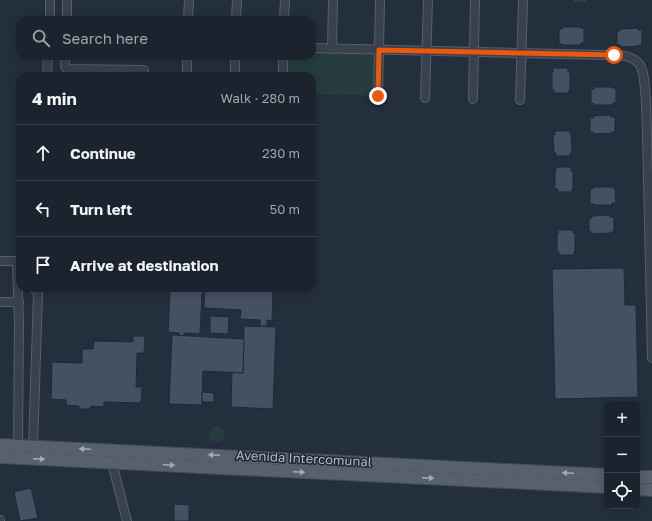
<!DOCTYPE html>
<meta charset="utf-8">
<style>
:root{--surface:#1b232e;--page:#242b36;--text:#f1f3f6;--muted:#a0a4aa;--line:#39404a}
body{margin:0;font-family:"Golos Text",sans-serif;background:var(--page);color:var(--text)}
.controls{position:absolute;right:12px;bottom:12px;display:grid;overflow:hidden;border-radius:8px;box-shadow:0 2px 10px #0003}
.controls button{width:36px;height:36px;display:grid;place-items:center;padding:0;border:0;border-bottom:1px solid var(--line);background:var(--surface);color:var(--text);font:20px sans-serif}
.stop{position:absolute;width:12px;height:12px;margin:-9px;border:3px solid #ea580c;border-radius:50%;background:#fff}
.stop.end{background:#ea580c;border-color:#fff;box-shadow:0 1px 4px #0008}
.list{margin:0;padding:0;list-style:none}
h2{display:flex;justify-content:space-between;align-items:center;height:52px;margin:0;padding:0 16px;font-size:17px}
h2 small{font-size:13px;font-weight:400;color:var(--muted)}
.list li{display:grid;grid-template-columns:26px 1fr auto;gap:12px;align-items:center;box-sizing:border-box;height:56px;padding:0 16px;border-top:1px solid var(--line)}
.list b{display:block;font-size:15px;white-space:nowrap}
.list em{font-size:13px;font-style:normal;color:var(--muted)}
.icon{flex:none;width:22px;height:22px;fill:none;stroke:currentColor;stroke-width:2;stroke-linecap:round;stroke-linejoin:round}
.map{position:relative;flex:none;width:652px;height:521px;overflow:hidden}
.search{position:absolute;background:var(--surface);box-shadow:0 2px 10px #0003;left:16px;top:16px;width:300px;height:44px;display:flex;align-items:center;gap:10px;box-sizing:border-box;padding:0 14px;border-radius:12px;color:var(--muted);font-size:15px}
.panel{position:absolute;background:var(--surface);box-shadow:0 2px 10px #0003;left:16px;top:72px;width:300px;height:220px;border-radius:12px}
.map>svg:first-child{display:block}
.green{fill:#263c3f}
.building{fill:#455162;stroke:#1f2835}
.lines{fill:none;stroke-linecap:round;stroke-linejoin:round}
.minor-casing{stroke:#565f6c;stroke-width:10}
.primary-casing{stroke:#414a57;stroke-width:14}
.minor{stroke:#38414e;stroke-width:8}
.primary{stroke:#56606e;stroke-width:12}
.oneway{fill:#a1aab7}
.route{stroke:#ea580c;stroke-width:5}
.labels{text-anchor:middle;stroke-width:3;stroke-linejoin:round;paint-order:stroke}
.street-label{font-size:13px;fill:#b4bcc9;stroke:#1d2633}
</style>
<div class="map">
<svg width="652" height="521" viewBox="0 0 652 521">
<rect width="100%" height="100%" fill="#242f3e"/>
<!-- green -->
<g class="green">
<path d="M 312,48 L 379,50 L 378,96 L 312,94 L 312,76 L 283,76 L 283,56 L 312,56 Z"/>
<circle cx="217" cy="434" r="8"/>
</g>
<!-- building -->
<g class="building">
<rect x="573" y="0" width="14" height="2"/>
<path d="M 562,27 L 580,27 L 580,28 L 584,28 L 584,43 L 581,43 L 581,45 L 562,45 L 562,44 L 559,44 L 559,29 L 562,29 Z"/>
<path d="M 638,28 L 638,30 L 642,30 L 642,45 L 639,45 L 639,46 L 620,47 L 620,45 L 617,45 L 617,31 L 620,31 L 620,29 Z"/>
<path d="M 553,68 L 568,68 L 568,72 L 570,72 L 570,90 L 569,90 L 569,93 L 554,93 L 554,90 L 552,90 L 552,72 L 553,72 Z"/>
<path d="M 594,87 L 612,87 L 612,88 L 616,88 L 616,103 L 613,103 L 613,105 L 594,105 L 594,103 L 591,104 L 591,89 L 594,89 Z"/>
<path d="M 611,115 L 611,117 L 615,117 L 615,132 L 612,132 L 612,133 L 593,134 L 593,132 L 590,132 L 590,118 L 593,118 L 593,116 Z"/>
<path d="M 555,131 L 570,131 L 570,134 L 571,134 L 572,153 L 570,153 L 570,156 L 556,156 L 556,153 L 554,153 L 553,135 L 555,135 Z"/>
<path d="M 556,167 L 571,167 L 571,171 L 573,171 L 573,189 L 572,189 L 572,192 L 558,192 L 558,189 L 555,189 L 555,171 L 556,171 Z"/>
<path d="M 593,187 L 612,187 L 612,188 L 615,188 L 616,203 L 612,203 L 612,205 L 594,205 L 594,204 L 590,204 L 590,189 L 593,189 Z"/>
<path d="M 610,215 L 610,217 L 614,217 L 614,232 L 611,232 L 611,233 L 592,234 L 592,232 L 589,232 L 589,218 L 592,218 L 592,216 Z"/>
<path d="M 558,230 L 573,230 L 573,233 L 575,233 L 575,251 L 574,251 L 574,255 L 559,255 L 559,252 L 557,252 L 557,234 L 558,234 Z"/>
<path d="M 624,268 L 625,305 L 636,305 L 638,397 L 555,399 L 552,269 Z"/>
<path d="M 170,288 L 205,288 L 205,293 L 202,293 L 200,334 L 184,333 L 184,336 L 179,336 L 179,333 L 168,332 Z"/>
<path d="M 205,288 L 273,288 L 272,321 L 267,320 L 267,326 L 260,326 L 260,320 L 240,319 L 241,310 L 204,308 Z"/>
<path d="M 210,316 L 229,317 L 228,334 L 210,333 Z"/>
<path d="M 244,326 L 276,327 L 273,409 L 231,407 L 232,372 L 243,373 Z"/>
<path d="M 172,335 L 244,339 L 243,373 L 203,371 L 202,405 L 169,404 Z"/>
<path d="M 133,336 L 145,336 L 144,353 L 137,353 L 136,387 L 142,387 L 141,403 L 104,402 L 104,407 L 91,406 L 90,409 L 79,409 L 79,406 L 66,405 L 66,400 L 51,399 L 52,362 L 82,363 L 82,349 L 93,349 L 94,341 L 133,342 Z"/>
<path d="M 202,392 L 214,393 L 214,402 L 202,402 Z"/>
<path d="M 31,488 L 38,518 L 20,521 L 14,492 Z"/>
<path d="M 174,504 L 189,505 L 189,521 L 174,521 Z"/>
</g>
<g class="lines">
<!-- minor casing -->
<g class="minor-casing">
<g id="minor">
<path d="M 50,20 L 50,0"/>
<path d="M 67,20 L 67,0"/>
<path d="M 188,20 L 189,0"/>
<path d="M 236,20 L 237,0"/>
<path d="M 284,20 L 285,0"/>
<path d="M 312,48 L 604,55 C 616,55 632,54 640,65 C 647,76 646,119 647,134 C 649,209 650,283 652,358"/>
<path d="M 332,49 L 333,0"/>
<path d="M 65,56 L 65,67 L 68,69 L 144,70"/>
<path d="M 47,76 L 48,56"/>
<path d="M 187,76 L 187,56"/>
<path d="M 235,76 L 235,56"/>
<path d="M 283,76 L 283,56"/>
<path d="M 378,96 L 380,0"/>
<path d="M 425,98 L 428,0"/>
<path d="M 473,99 L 475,0"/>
<path d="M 520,100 L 523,0"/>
<path d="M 0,261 L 14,261 L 17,264 L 19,321 L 18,446"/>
<path d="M 0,302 L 19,302"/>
<path d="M 33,447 L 38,294 L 34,288"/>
<path d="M 112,463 L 127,521"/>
<path d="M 0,520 L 0,521"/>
</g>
</g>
<!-- primary casing -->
<g class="primary-casing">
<g id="primary">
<path d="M 0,445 L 607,475"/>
<path d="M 0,457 L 607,487"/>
<path d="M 637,477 L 652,477"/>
<path d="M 637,489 L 652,490"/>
</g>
</g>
<!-- minor -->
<use href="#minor" class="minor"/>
<!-- primary -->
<use href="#primary" class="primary"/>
</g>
<!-- one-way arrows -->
<defs><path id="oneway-solid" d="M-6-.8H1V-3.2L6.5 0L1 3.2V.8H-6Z"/></defs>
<g class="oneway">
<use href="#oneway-solid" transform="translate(85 449) rotate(-177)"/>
<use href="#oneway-solid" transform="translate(214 455) rotate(-177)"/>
<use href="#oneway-solid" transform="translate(39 459) rotate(3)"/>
<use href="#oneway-solid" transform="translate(169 465) rotate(3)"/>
<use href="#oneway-solid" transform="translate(299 472) rotate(3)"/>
<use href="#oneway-solid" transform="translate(568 473) rotate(-177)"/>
<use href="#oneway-solid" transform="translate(428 478) rotate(3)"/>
</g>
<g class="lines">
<!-- route -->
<path class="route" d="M 378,96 L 379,50 L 614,55"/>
</g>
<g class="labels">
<!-- street labels -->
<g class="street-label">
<text transform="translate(304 458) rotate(3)" y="5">Avenida Intercomunal</text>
</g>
</g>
</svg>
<div class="controls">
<button>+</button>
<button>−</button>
<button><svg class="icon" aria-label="locate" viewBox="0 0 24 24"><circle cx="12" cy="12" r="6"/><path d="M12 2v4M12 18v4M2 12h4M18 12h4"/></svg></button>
</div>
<div class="stop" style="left:614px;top:55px"></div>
<div class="stop end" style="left:378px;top:96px"></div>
<div class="search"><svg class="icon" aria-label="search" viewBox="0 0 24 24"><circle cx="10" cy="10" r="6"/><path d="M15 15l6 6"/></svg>Search here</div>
<section class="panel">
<h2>4 min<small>Walk · 280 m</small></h2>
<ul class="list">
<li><svg class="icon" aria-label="ahead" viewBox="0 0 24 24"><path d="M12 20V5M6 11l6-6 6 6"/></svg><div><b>Continue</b></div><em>230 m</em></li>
<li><svg class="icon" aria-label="left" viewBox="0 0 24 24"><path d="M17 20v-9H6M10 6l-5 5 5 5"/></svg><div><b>Turn left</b></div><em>50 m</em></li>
<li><svg class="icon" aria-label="arrive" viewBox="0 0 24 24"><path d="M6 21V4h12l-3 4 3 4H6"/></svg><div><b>Arrive at destination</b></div></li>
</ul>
</section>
</div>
